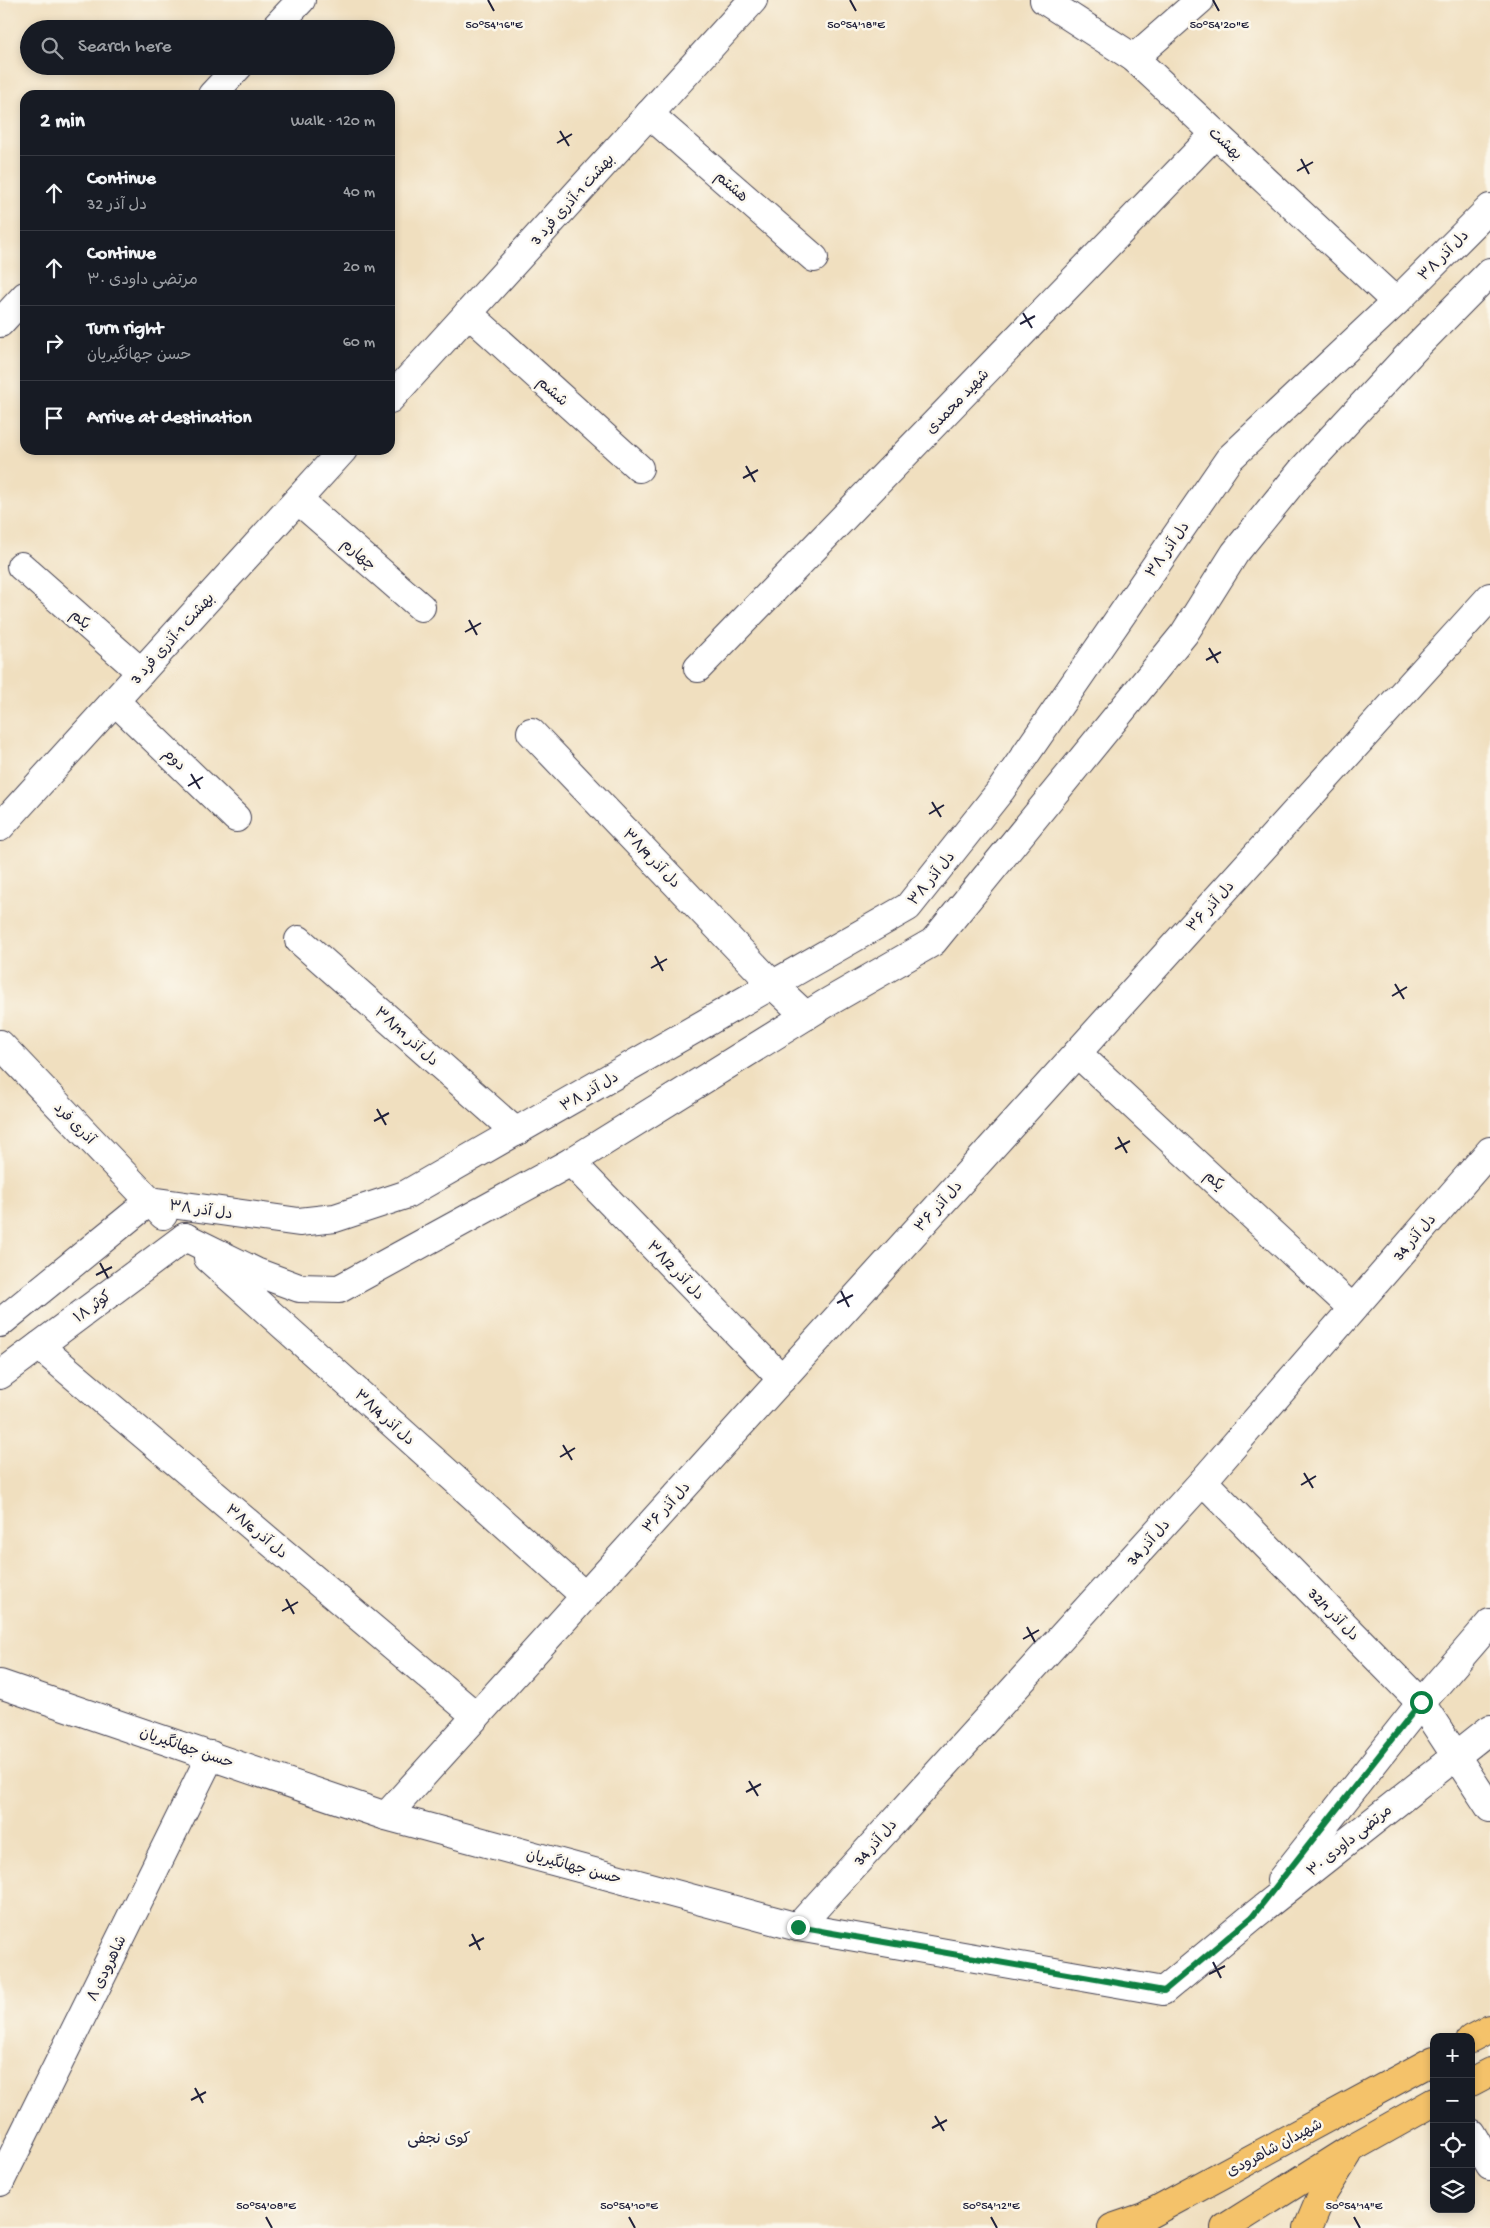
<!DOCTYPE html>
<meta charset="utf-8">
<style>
:root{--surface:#171b24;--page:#20242c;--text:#f1f3f6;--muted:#9ea1a6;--line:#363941}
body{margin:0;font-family:"Gochi Hand","Playpen Sans Arabic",sans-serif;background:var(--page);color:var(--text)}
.controls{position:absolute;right:15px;bottom:15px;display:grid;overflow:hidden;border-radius:10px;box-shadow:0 2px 8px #0003}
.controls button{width:45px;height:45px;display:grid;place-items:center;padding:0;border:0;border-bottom:1px solid var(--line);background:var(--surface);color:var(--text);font:25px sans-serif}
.stop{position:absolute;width:15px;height:15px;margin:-11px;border:4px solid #0b8043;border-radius:50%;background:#fff}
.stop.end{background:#0b8043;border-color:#fff;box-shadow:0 1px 5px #0008}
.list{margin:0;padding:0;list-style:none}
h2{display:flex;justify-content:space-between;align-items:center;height:65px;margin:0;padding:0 20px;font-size:21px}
h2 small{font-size:16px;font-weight:400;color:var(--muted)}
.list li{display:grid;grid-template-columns:32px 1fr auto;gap:15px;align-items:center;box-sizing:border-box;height:75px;padding:0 20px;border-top:1px solid var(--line)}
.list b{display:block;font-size:19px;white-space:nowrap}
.list p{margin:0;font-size:16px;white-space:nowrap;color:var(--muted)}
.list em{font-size:16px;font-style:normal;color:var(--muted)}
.icon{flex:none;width:28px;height:28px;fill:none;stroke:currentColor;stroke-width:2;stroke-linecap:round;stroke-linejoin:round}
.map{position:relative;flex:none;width:1490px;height:2228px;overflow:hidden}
.search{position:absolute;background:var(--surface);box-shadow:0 2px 8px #0003;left:20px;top:20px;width:375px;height:55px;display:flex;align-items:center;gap:12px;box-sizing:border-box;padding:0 18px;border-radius:28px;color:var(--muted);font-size:19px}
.panel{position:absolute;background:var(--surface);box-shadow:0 2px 8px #0003;left:20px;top:90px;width:375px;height:365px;border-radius:15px}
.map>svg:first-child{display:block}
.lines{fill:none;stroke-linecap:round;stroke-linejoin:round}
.minor-casing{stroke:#413e4f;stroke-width:30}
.major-casing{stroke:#413e4f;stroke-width:30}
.minor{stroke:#fff;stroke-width:28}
.major{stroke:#f4c26a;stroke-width:28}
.route{stroke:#0b8043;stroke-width:6}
.ticks{fill:none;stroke:#22223b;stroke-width:2}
.labels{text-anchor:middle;stroke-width:5;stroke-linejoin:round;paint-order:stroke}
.street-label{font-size:15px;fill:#22223b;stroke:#fbf7ec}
.neighbourhood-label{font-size:16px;fill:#22223b;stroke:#fbf7ec}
.ticks-label{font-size:12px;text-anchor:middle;fill:#22223b;stroke:#fbf7ec;stroke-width:5;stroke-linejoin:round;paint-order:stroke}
</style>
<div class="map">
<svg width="1490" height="2228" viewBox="0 0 1490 2228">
<rect width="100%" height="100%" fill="#fbf7ec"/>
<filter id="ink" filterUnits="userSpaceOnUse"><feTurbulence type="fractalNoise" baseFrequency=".02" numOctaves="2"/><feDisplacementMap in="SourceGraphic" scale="10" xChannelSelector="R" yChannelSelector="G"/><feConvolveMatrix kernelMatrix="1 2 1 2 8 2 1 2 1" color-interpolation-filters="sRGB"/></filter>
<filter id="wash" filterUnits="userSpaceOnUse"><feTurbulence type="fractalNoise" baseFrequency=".0096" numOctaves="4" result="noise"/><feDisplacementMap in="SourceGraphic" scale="20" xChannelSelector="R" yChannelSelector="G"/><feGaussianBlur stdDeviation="1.12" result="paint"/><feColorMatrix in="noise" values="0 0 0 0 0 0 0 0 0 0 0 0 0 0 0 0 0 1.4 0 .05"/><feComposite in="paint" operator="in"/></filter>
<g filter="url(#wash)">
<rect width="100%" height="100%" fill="#f0dfbf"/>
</g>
<g filter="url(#ink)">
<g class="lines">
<!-- minor casing -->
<g class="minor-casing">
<g id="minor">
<path d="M 1044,0 L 1134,58 L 1396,302"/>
<path d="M 274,29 L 301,0"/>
<path d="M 1134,58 L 1200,0"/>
<path d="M 212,95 L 239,66"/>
<path d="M 649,114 L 814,258"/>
<path d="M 468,313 L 639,468"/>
<path d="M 0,323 L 25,296"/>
<path d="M 390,399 L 753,0"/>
<path d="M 298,500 L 421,607"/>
<path d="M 21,566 L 141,672"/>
<path d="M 698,668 L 1215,134"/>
<path d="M 115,701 L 236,818"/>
<path d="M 531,732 L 773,985 L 806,1016"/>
<path d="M 0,827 L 343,450"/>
<path d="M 299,940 L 516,1132"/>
<path d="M 0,1044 L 163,1215"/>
<path d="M 1077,1053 L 1352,1308"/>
<path d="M 571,1162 L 782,1379"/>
<path d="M 150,1201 L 299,1222 L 335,1218 L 405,1195 L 908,907 L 1001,790 L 1229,459 L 1396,302 L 1490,208"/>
<path d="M 185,1237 L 256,1272 L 299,1288 L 339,1289 L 571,1162 L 825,1004 L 933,942 L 1184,634 L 1235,553 L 1303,469 L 1419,344 L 1490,272"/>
<path d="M 208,1258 L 585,1596"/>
<path d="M 0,1323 L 150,1201"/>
<path d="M 39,1346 L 476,1716"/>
<path d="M 0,1375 L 185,1237"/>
<path d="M 1203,1481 L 1421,1703 L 1490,1808"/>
<path d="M 0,1684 L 386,1816 L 798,1927 L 1163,1991 L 1252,1917 L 1490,1729"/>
<path d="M 386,1816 L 1490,597"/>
<path d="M 1281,1880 L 1421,1703 L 1490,1623"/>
<path d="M 798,1927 L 1203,1481 L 1490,1151"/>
<path d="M 1471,2133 L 1490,2166"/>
<path d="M 0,2182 L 211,1755"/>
</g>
</g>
<!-- major casing -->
<g class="major-casing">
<g id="major">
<path d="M 1471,2039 L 1490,2029"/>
<path d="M 1471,2082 L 1490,2072"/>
<path d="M 1112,2228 L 1144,2217 L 1434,2060"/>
<path d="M 1225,2228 L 1352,2148 L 1434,2102"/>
<path d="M 1308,2228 L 1321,2197 L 1348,2154"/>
</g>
</g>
<!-- minor -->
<use href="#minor" class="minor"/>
<!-- major -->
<use href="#major" class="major"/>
</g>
</g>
<g class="lines" filter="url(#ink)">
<!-- route -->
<path class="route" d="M 798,1927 L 1164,1991 L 1252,1917 L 1421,1702"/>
</g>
<!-- ticks -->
<path class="ticks" d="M 488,0 L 494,11M 850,0 L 856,11M 1213,0 L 1219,11M 560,131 L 569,146M 557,143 L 572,134M 1301,159 L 1309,174M 1297,171 L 1313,162M 1023,313 L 1032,328M 1020,324 L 1035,316M 746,466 L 755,482M 743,478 L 758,470M 469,620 L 477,635M 465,632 L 481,623M 1209,648 L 1218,663M 1206,660 L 1221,652M 191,774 L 200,789M 188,786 L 203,777M 932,802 L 941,817M 929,814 L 944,805M 655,956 L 663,971M 651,968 L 667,959M 1395,984 L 1404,999M 1392,996 L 1407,987M 377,1109 L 386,1125M 374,1121 L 389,1113M 1118,1137 L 1127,1153M 1115,1149 L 1130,1141M 100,1263 L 108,1278M 96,1275 L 112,1267M 841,1291 L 849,1307M 837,1303 L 853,1295M 563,1445 L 572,1460M 560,1457 L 575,1448M 1304,1473 L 1313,1488M 1301,1485 L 1316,1476M 286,1599 L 294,1614M 282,1611 L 298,1602M 1027,1627 L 1035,1642M 1023,1639 L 1039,1630M 749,1781 L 758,1796M 746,1792 L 761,1784M 472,1934 L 480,1950M 469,1946 L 484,1938M 1213,1962 L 1221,1978M 1209,1974 L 1225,1966M 195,2088 L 203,2103M 191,2100 L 206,2092M 935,2116 L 944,2131M 932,2128 L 947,2120M 266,2217 L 272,2228M 629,2217 L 635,2228M 991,2217 L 997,2228M 1354,2217 L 1360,2228"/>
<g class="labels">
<!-- street labels -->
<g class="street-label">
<text transform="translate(1226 143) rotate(43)" y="5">بهشت</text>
<text transform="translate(732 186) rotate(41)" y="5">هشتم</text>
<text transform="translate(572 199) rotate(-48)" y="5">بهشت 1-آذری فرد 3</text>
<text transform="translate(1443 255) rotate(-45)" y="5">دل آذر ۳۸</text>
<text transform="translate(553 391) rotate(42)" y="5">ششم</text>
<text transform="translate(957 401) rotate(-46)" y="5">شهید محمدی</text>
<text transform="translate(1167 549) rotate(-55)" y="5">دل آذر ۳۸</text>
<text transform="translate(359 554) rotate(41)" y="5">چهارم</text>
<text transform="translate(81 619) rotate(42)" y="5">یکم</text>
<text transform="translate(172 638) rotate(-48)" y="5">بهشت 1-آذری فرد 3</text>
<text transform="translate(175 759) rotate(44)" y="5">دوم</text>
<text transform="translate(652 858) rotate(46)" y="5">دل آذر ۳۸/9</text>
<text transform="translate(931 878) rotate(-51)" y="5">دل آذر ۳۸</text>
<text transform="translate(1210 906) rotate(-48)" y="5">دل آذر ۳۶</text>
<text transform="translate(407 1036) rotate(42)" y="5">دل آذر ۳۸/11</text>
<text transform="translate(589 1091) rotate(-30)" y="5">دل آذر ۳۸</text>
<text transform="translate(75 1123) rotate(46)" y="5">آذری فرد</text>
<text transform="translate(1215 1180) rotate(43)" y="5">یکم</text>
<text transform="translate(938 1206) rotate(-48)" y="5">دل آذر ۳۶</text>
<text transform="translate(201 1209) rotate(8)" y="5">دل آذر ۳۸</text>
<text transform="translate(1414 1237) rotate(-49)" y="5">دل آذر 34</text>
<text transform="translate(676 1270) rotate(46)" y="5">دل آذر ۳۸/2</text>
<text transform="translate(92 1306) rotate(-37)" y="5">کوثر ۱۸</text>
<text transform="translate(385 1417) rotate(42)" y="5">دل آذر ۳۸/4</text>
<text transform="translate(666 1507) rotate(-48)" y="5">دل آذر ۳۶</text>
<text transform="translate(257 1531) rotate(40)" y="5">دل آذر ۳۸/6</text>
<text transform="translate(1148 1542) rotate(-48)" y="5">دل آذر 34</text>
<text transform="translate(1334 1614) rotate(46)" y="5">دل آذر 32/1</text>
<text transform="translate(187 1747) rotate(19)" y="5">حسن جهانگیریان</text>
<text transform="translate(1349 1840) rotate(-39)" y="5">۳۰ مرتضی داودی</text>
<text transform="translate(875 1842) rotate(-48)" y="5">دل آذر 34</text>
<text transform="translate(574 1866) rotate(15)" y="5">حسن جهانگیریان</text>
<text transform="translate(106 1968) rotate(-64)" y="5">شاهرودی ۸</text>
<text transform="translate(1274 2147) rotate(-28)" y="5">شهیدان شاهرودی</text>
</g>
<!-- neighbourhood labels -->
<g class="neighbourhood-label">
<text x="439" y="2143">کوی نجفی</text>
</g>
</g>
<g class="ticks-label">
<text x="494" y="28">50°54'16"E</text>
<text x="856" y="28">50°54'18"E</text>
<text x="1219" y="28">50°54'20"E</text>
<text x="266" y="2209">50°54'08"E</text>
<text x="629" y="2209">50°54'10"E</text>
<text x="991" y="2209">50°54'12"E</text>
<text x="1354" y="2209">50°54'14"E</text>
</g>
</svg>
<div class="controls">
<button>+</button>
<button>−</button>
<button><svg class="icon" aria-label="locate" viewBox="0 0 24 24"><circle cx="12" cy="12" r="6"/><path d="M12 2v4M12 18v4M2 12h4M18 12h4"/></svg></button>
<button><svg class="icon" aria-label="layers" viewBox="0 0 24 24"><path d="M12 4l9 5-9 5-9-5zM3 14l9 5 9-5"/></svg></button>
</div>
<div class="stop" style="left:1421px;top:1702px"></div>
<div class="stop end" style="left:798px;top:1927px"></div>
<div class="search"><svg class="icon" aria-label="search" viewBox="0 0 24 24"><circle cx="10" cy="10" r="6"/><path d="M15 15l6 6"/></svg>Search here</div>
<section class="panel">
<h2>2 min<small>Walk · 120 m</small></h2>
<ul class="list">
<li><svg class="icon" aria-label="ahead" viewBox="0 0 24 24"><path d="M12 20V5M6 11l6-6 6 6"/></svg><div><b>Continue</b><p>دل آذر 32</p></div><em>40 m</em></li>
<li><svg class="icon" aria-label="ahead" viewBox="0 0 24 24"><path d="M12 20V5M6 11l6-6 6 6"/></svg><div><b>Continue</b><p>۳۰ مرتضی داودی</p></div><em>20 m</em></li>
<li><svg class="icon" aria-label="right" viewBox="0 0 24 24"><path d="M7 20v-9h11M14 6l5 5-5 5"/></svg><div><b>Turn right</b><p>حسن جهانگیریان</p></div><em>60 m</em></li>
<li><svg class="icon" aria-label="arrive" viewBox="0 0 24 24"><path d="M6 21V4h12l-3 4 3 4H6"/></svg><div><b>Arrive at destination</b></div></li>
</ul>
</section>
</div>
